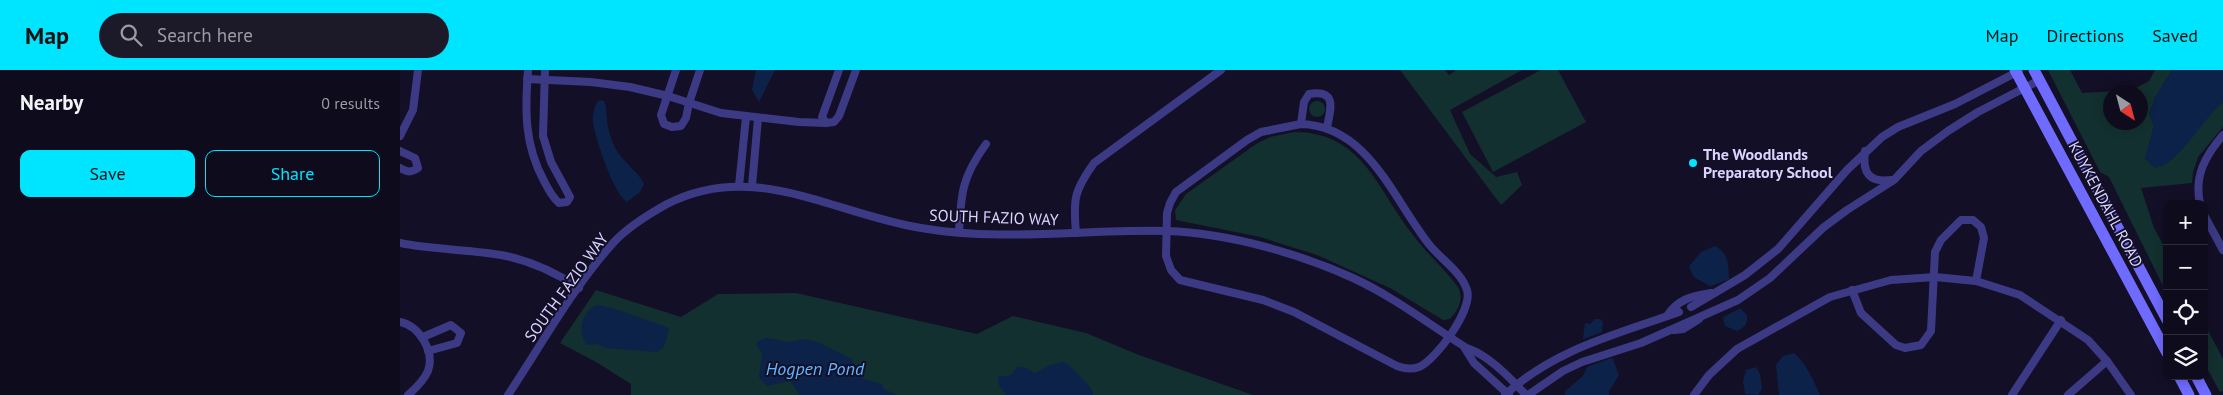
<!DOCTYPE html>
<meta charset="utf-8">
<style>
:root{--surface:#0e0b1c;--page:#1c1929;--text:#f1f3f6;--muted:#9b9ba3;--line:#2e2b3b;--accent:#00e5ff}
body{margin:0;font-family:"PT Sans",sans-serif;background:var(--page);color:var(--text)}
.controls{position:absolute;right:15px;bottom:15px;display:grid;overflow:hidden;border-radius:10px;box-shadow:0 2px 12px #0003}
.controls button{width:45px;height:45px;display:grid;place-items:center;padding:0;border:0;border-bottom:1px solid var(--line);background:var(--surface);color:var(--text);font:25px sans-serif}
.compass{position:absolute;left:1703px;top:15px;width:45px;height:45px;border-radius:50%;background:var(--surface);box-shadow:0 2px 12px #0003;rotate:144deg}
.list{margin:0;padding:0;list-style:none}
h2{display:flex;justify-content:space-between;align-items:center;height:65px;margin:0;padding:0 20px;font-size:21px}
h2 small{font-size:16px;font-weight:400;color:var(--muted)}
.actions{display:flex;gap:10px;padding:15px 20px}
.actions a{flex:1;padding:11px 0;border:1px solid var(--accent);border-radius:10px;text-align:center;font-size:18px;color:var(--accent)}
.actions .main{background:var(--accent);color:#111}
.icon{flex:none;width:28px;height:28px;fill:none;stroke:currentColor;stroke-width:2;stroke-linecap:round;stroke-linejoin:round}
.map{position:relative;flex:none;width:1823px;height:325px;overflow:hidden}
header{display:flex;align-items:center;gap:30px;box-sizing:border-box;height:70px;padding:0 25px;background:var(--accent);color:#111}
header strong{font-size:24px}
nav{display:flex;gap:28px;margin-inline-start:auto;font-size:18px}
.search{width:350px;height:45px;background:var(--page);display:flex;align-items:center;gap:12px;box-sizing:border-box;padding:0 18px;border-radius:28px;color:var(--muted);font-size:19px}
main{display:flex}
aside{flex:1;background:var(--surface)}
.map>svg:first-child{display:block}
.green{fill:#12302f;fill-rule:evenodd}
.water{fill:#0c2248}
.pier{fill:#130f26}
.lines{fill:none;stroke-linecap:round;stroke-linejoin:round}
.street{stroke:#3d3a85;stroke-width:8}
.secondary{stroke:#6f6bff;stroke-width:11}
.poi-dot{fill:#00e5ff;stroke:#130f26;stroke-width:2}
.labels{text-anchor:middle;stroke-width:4;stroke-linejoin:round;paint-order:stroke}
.poi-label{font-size:16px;font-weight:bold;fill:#d9d4ff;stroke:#130f26;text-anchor:start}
.street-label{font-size:16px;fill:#d9d4ff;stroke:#130f26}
.water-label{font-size:18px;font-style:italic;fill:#62b6ff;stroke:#130f26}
</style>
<header>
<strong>Map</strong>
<div class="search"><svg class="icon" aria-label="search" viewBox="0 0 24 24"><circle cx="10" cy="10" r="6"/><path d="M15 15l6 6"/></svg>Search here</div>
<nav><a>Map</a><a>Directions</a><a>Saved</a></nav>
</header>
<main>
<aside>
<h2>Nearby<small>0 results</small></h2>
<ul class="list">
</ul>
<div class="actions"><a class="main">Save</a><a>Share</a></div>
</aside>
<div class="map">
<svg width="1823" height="325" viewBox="0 0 1823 325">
<rect width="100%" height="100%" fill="#130f26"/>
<!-- green -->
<g class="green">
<path d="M 1000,0 L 1045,0 L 1049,5 L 1056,0 L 1122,0 L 1050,40 L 1070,84 L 1096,107 L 1117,102 L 1122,115 L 1101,135 Z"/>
<path d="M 1141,0 L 1158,0 L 1186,52 L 1093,102 L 1062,42 Z"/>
<path d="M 1648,0 L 1670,0 L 1682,23 L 1732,20 L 1749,11 L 1755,0 L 1772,0 L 1756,26 L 1749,43 L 1754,56 L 1745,89 L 1782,79 L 1812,41 L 1823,32 L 1823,57 L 1798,87 L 1793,102 L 1792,113 L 1741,118 L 1754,158 L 1767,182 L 1767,224 L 1709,107 L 1700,102 ZM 1710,22 L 1740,22 L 1740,52 L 1710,52 Z"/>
<circle cx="917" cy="39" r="8"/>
<path d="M 894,62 C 961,62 976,116 1010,161 C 1024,181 1043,197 1058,217 C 1064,230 1059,239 1050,249 L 1043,250 L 990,218 L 917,185 L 860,167 L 776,150 L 775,140 L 786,124 L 856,74 L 870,67 Z"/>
<path d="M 196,220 L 281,247 L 318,224 L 396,223 L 577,264 L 613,246 L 686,263 L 739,285 L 853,325 L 231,325 L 231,314 L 196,292 L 160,273 Z"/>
<path d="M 1804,253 L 1823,289 L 1823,321 L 1820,322 L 1804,293 Z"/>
</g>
<!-- water -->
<g class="water">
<path d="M 356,0 L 375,0 L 359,32 L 352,20 Z"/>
<path d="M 1772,0 L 1823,0 L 1823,32 C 1802,49 1780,94 1755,98 L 1745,89 L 1754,56 L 1749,43 L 1756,26 Z"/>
<path d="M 199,30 L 204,31 L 206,36 C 207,57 210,76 226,92 C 232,99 240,105 244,114 L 240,122 L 227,132 C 213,123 196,70 193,53 C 192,46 194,35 199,30 Z"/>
<path d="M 1315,176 C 1329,184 1328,193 1329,207 C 1330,220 1337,237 1347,245 C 1348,254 1345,257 1337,261 L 1325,256 C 1323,247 1316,221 1308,215 C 1297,207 1294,212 1289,196 L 1301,182 Z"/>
<path d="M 197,235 L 212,238 L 267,257 L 269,260 L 264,277 L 257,282 L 206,278 L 197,274 L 187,275 C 176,263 182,240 197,235 Z"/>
<path d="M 1195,249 L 1200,249 L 1203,252 L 1202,261 L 1219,305 L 1209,321 L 1209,325 L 1165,325 L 1165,321 L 1183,306 L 1187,297 L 1183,269 L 1185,253 L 1190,254 Z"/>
<path d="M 366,268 L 389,272 L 404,269 L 415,271 L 452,289 L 459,304 L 464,309 L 482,314 L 484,319 L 497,325 L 400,325 L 390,311 L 367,316 L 359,307 L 362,283 L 356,274 L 360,270 Z"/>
<path d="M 1394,283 C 1407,294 1413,310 1420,325 L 1379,325 L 1376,295 L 1383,286 Z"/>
<path d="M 664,292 C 671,295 685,312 692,319 L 693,325 L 606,325 L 599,315 L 598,307 L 611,305 L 618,297 L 624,297 L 635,303 L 650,295 Z"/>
<path d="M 1356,297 L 1360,304 L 1362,319 L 1358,325 L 1345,324 L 1343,311 L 1346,300 Z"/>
</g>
<!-- pier -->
<g class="pier">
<path d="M 1330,209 L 1341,238 L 1323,247 L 1308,217 Z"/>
<path d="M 1205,261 L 1214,287 L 1184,298 L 1181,270 Z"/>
</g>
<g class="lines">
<!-- street -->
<g class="street">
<path d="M 128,0 C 125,40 124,74 144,111 C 148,119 152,127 159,133 L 167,132 L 170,127 L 151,92 L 143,66 L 145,0"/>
<path d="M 276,0 L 261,45 L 264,54 L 272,57 L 281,56 L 286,48 L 289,33 L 300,0"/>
<path d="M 127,9 L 191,12 L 230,17 L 268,26 L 321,43 L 399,52 L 426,53 L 434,52 L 439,46 L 456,0"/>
<path d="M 426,53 L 422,47 L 439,0"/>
<path d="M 901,54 C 968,56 992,127 1028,173 C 1039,188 1061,201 1067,220 C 1073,239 1037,289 1019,297 C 1011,300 1005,299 997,296 L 894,242 L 863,230 L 780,210 L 771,200 L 766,186 L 767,143 L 770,133 L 776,122 L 847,70 L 861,62 Z"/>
<path d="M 901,54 L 904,32 L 909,24 C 937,19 931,38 927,57"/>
<path d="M 0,66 L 13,40 L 18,0"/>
<path d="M 0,81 L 15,88 L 18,98 C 11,103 7,102 0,98"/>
<path d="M 1465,81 C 1462,103 1469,113 1492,110"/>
<path d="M 339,116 L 346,47"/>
<path d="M 352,116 L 358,48"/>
<path d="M 1800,134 C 1794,106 1805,86 1823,65"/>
<path d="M 1804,145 L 1823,180"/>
<path d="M 559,162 C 561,123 562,107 586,74"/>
<path d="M 676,163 C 673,129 674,121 694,93 L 821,0"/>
<path d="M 0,173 C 33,180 67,179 101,185 C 129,190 155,202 179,218"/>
<path d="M 1452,220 L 1461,243 L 1496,275 L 1505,278 L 1521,275 L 1531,261 L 1535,182 L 1541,170 L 1561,150 L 1573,150 L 1581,157 L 1584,168 L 1576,211"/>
<path d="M 1291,237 L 1345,205 L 1378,179 L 1447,100 L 1482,67 L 1498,57 L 1555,34 L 1619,1"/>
<path d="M 1267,246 C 1278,229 1292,226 1311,223"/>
<path d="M 0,252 C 19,256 35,281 28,301 C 24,310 15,319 8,325"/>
<path d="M 1274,260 L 1283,259 L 1299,249"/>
<path d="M 23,267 L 51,255 L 61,263 L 57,273 L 28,281"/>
<path d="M 1064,277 L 1074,293 L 1109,325"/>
<path d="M 108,325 C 142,274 173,217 214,172 C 228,157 249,144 267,134 C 354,89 434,144 521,158 C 601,172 686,159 767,161 C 827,163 898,183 953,208 C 992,226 1026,252 1062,275 C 1067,279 1073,280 1078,283 C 1096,293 1112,310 1126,325"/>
<path d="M 1105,325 C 1154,279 1218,264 1279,242"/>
<path d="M 1128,325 L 1163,301 L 1182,292 L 1241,273 L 1338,230 L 1370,208 L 1424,157 L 1447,140 L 1494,110 L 1521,81 L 1548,61 L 1578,42 L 1640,10"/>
<path d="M 1294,325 L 1309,305 L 1337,279 L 1430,227 L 1491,210 L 1535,207 L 1576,211 L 1620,225 L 1688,270 L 1707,291 L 1731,325"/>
<path d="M 1612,325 L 1661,250"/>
<path d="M 1668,325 L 1707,291"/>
</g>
<!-- secondary -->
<g class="secondary">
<path d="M 1615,0 L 1767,283"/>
<path d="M 1634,0 L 1767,250"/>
<path d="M 1779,306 L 1789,325"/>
<path d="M 1796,306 L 1806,325"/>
</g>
</g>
<!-- markers -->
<circle class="poi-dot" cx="1293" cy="93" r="5"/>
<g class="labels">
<!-- poi labels -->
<g class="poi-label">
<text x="1303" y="90">The Woodlands<tspan x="1303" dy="18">Preparatory School</tspan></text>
</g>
<!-- street labels -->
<g class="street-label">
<text transform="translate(1706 134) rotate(62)" y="6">KUYKENDAHL ROAD</text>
<text transform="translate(594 147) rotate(2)" y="6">SOUTH FAZIO WAY</text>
<text transform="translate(166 217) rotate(-54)" y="6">SOUTH FAZIO WAY</text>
</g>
<!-- water labels -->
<g class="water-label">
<text x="415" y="305">Hogpen Pond</text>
</g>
</g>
</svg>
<div class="controls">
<button>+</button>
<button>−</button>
<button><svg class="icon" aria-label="locate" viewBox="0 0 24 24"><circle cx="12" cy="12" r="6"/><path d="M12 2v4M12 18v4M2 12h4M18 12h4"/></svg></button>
<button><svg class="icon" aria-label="layers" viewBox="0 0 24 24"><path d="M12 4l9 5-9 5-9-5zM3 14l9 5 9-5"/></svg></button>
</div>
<svg class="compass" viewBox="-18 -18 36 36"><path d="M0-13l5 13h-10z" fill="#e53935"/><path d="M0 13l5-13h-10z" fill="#9b9ba3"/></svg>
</div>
</main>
